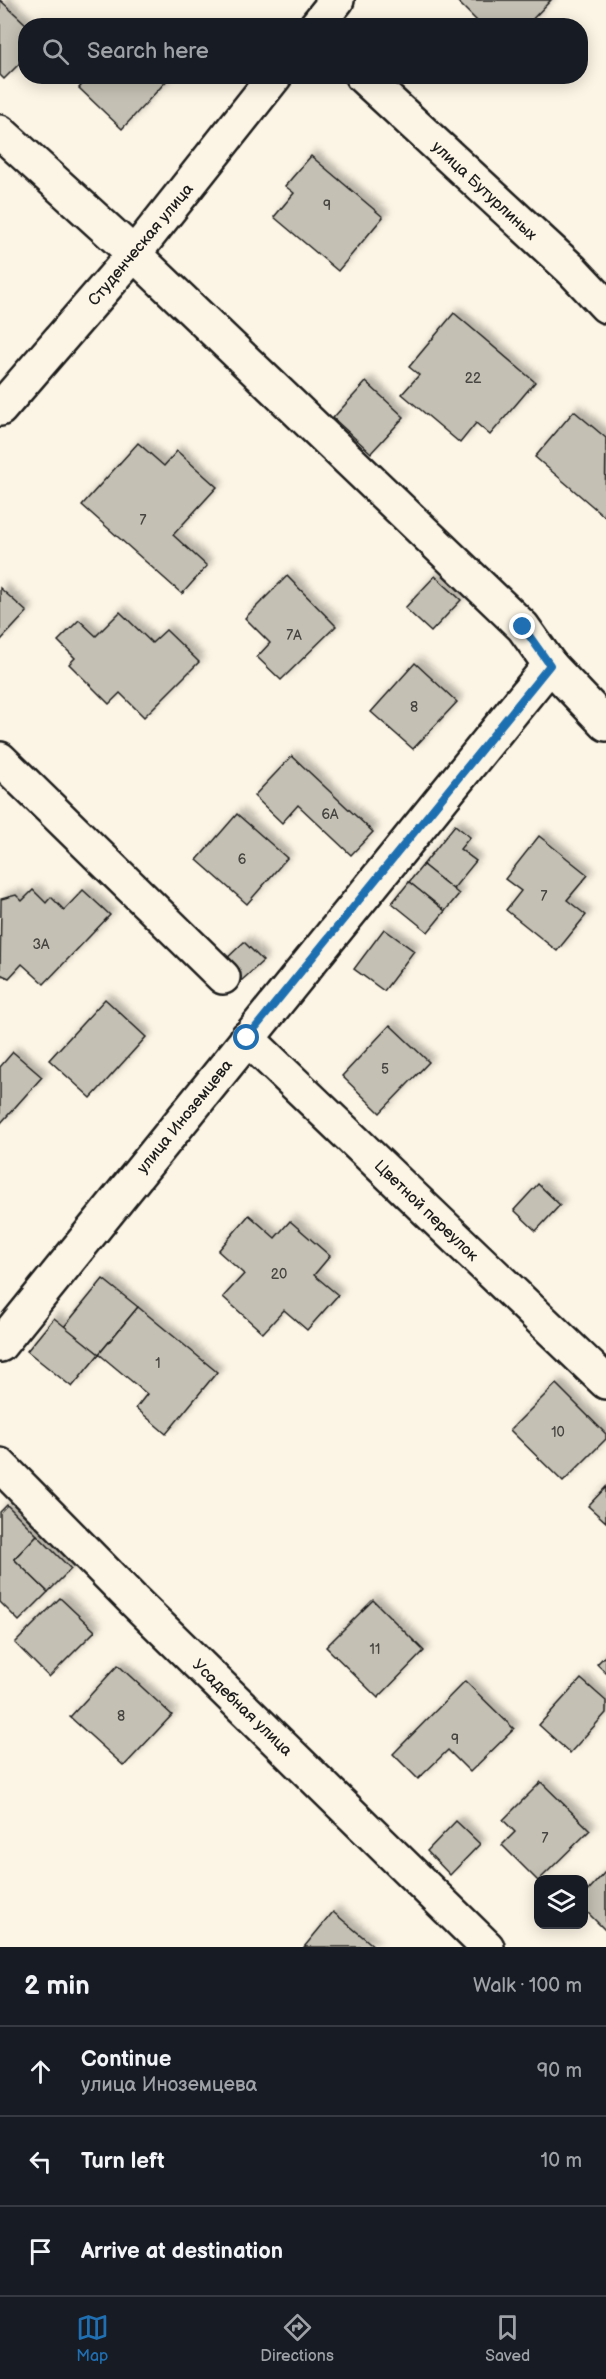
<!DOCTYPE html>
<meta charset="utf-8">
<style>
:root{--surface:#171b24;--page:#242831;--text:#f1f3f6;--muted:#9ea1a6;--line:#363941;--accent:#1f6fb2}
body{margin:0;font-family:"Balsamiq Sans",sans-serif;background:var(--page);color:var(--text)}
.controls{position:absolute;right:18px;bottom:18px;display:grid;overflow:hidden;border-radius:12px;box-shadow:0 3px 15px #0003}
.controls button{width:54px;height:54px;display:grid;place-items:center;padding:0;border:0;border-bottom:2px solid var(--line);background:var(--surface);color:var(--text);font:30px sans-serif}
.stop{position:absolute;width:18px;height:18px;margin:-14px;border:4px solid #1f6fb2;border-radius:50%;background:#fff}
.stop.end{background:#1f6fb2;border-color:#fff;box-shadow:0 2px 6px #0008}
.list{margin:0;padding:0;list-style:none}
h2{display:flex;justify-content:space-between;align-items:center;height:78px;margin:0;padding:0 24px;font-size:26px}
h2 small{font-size:20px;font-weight:400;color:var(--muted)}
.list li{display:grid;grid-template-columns:39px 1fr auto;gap:18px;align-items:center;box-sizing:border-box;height:90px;padding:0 24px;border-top:2px solid var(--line)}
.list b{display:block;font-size:22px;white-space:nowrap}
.list p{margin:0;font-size:20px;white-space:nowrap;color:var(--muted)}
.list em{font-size:20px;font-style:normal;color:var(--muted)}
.icon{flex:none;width:33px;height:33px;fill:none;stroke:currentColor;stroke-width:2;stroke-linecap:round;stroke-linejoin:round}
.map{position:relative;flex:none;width:606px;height:1947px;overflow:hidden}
.search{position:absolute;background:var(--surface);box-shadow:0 3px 15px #0003;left:18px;right:18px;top:18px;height:66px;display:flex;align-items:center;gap:15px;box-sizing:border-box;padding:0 21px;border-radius:24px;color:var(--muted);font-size:22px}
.sheet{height:348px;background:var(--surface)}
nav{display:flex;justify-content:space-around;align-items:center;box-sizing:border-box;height:84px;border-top:2px solid var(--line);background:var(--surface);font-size:16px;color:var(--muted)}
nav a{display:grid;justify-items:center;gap:3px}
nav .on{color:var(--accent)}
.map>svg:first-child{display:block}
.building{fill:#c4c0b3;stroke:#1c1c1c;stroke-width:1.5;filter:url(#shadow)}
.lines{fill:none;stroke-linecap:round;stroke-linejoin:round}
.street-casing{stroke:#1c1c1c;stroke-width:38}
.street{stroke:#fcf5e5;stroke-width:33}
.route{stroke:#1f6fb2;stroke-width:8}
.labels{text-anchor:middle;stroke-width:4.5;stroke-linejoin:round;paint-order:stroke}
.number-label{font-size:14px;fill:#464542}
.street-label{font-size:16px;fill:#1c1c1c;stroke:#fcf5e5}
</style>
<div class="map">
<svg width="606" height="1947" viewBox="0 0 606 1947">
<defs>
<filter id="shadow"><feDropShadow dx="5.5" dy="-5.5" stdDeviation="3" flood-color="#0004"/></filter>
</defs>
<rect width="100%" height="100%" fill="#fcf5e5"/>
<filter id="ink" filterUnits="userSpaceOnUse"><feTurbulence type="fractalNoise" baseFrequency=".0167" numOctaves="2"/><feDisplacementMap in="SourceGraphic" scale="12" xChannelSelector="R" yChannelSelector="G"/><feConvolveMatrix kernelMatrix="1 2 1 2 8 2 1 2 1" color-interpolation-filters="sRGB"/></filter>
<g filter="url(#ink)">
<!-- building -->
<g class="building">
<path d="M 0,0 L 28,26 L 26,26 L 26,57 L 4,79 L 0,75 Z"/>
<path d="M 456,0 L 551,0 L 526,26 L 482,26 Z"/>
<path d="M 90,76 L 171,76 L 122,129 L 79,88 Z"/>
<path d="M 311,156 L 383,217 L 338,271 L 274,217 L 294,193 L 285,186 Z"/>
<path d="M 454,313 L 535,382 L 490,435 L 476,423 L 460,443 L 402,394 L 419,375 L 409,367 Z"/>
<path d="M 366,382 L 404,417 L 371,453 L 333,418 Z"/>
<path d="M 574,411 L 606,438 L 605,517 L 535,457 Z"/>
<path d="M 138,443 L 164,466 L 177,451 L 217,487 L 173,535 L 207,566 L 182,594 L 82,505 Z"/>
<path d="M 287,576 L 336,626 L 281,680 L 257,657 L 270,643 L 245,618 Z"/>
<path d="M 435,576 L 461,600 L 431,632 L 405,608 Z"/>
<path d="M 0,588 L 27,612 L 0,641 Z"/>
<path d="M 120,612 L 152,643 L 166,630 L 199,662 L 144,717 L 120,693 L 109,704 L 69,664 L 75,658 L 58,641 L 79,620 L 96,636 Z"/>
<path d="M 415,663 L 457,702 L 413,749 L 371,712 Z"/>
<path d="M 292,756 L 373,832 L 351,855 L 298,805 L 282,823 L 254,796 Z"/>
<path d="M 237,814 L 287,858 L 247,904 L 197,860 Z"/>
<path d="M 455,825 L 470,837 L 460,849 L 476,861 L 453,889 L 423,865 Z"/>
<path d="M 539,836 L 588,875 L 567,900 L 586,915 L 557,951 L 506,910 L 521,891 L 505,879 Z"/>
<path d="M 423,865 L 459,894 L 445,911 L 409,882 Z"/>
<path d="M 409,882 L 445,911 L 428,932 L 392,903 Z"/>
<path d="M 33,890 L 46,903 L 51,897 L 64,910 L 83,890 L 110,915 L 44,984 L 22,964 L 9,978 L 0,974 L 1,899 L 16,895 L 22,901 Z"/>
<path d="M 384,929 L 414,951 L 384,991 L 354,969 Z"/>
<path d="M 244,942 L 263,961 L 241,981 L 223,962 Z"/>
<path d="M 105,999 L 146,1037 L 91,1098 L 49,1060 Z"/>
<path d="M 390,1025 L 429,1062 L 380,1113 L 342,1076 Z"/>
<path d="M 13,1052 L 42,1077 L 0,1124 L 0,1067 Z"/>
<path d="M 538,1184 L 560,1205 L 536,1231 L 514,1210 Z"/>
<path d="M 249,1215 L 275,1238 L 290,1221 L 330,1256 L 314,1275 L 338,1295 L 307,1330 L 284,1310 L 263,1333 L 223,1297 L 244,1274 L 218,1251 Z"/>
<path d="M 103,1279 L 138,1307 L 99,1354 L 64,1327 Z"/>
<path d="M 138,1307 L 217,1372 L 166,1434 L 136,1408 L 147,1394 L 99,1354 Z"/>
<path d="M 54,1318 L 99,1354 L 72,1387 L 27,1351 Z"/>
<path d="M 556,1384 L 606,1434 L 606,1439 L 563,1482 L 510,1430 Z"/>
<path d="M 606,1487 L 606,1522 L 588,1506 Z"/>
<path d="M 7,1505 L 37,1535 L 14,1559 L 48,1592 L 19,1621 L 0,1602 L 0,1512 Z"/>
<path d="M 37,1535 L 71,1569 L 48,1592 L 14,1559 Z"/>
<path d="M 60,1598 L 95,1631 L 49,1677 L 15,1643 Z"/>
<path d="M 373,1600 L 424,1651 L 378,1698 L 326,1647 Z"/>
<path d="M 606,1655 L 606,1673 L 597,1664 Z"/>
<path d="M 118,1665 L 172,1715 L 124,1766 L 70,1717 Z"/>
<path d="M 581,1679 L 606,1701 L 606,1713 L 570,1753 L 539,1725 Z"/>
<path d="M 465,1681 L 514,1729 L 470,1772 L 448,1750 L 418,1779 L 393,1754 Z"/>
<path d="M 541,1782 L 590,1830 L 538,1881 L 502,1845 L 515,1832 L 503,1820 Z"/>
<path d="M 456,1821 L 480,1844 L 450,1875 L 427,1851 Z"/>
<path d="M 606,1871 L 606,1931 L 584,1909 L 584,1895 Z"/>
<path d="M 333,1912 L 375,1947 L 304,1947 Z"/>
</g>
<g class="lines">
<!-- street casing -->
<g class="street-casing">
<g id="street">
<path d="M 316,26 L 337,0"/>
<path d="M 362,76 L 572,270 L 606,306"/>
<path d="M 0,132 L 134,254 L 523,627 L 550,665 L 606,724"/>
<path d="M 0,409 L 134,254 L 275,76"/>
<path d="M 0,759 L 223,977"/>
<path d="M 247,1038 L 606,1382"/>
<path d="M 0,1345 L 550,665"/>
<path d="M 0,1465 L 134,1601 L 487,1947"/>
</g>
</g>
<!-- street -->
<use href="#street" class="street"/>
</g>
</g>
<g class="lines" filter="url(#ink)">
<!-- route -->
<path class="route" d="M 247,1038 L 550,665 L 523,627"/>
</g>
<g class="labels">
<!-- number labels -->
<g class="number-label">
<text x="327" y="210">9</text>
<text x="473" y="383">22</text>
<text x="143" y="525">7</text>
<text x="294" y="640">7А</text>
<text x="414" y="712">8</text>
<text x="330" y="819">6А</text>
<text x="242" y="864">6</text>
<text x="544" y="901">7</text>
<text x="41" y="949">3А</text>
<text x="385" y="1074">5</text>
<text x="279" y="1279">20</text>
<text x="158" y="1368">1</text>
<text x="558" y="1437">10</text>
<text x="375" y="1654">11</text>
<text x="121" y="1721">8</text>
<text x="455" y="1744">9</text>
<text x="545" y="1843">7</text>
</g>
<!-- street labels -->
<g class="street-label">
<text transform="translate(485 190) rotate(43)" y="6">улица Бутурлиных</text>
<text transform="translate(140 244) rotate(-50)" y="6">Студенческая улица</text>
<text transform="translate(184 1116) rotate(-51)" y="6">улица Иноземцева</text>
<text transform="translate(427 1210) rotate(44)" y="6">Цветной переулок</text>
<text transform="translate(243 1707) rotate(44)" y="6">Усадебная улица</text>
</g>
</g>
</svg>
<div class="controls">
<button><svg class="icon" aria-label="layers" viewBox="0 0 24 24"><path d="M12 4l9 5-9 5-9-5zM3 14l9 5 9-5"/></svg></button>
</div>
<div class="stop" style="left:247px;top:1038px"></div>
<div class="stop end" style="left:523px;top:627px"></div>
<div class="search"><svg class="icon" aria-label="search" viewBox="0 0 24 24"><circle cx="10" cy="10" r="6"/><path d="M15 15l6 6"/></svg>Search here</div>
</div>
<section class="sheet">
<h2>2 min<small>Walk · 100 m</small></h2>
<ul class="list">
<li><svg class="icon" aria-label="ahead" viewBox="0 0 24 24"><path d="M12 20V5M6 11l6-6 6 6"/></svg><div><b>Continue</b><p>улица Иноземцева</p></div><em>90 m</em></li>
<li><svg class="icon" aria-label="left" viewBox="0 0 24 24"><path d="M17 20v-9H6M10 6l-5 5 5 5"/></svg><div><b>Turn left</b></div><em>10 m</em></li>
<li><svg class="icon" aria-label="arrive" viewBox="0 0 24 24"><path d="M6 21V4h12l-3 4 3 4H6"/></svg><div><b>Arrive at destination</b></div></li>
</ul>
</section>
<nav>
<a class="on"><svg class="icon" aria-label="map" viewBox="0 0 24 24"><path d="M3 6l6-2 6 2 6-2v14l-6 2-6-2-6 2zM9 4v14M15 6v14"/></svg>Map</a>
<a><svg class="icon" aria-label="directions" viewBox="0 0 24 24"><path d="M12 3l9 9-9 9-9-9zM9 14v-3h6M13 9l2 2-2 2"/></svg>Directions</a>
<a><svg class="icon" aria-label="saved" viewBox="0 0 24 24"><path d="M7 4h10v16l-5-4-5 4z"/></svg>Saved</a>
</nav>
